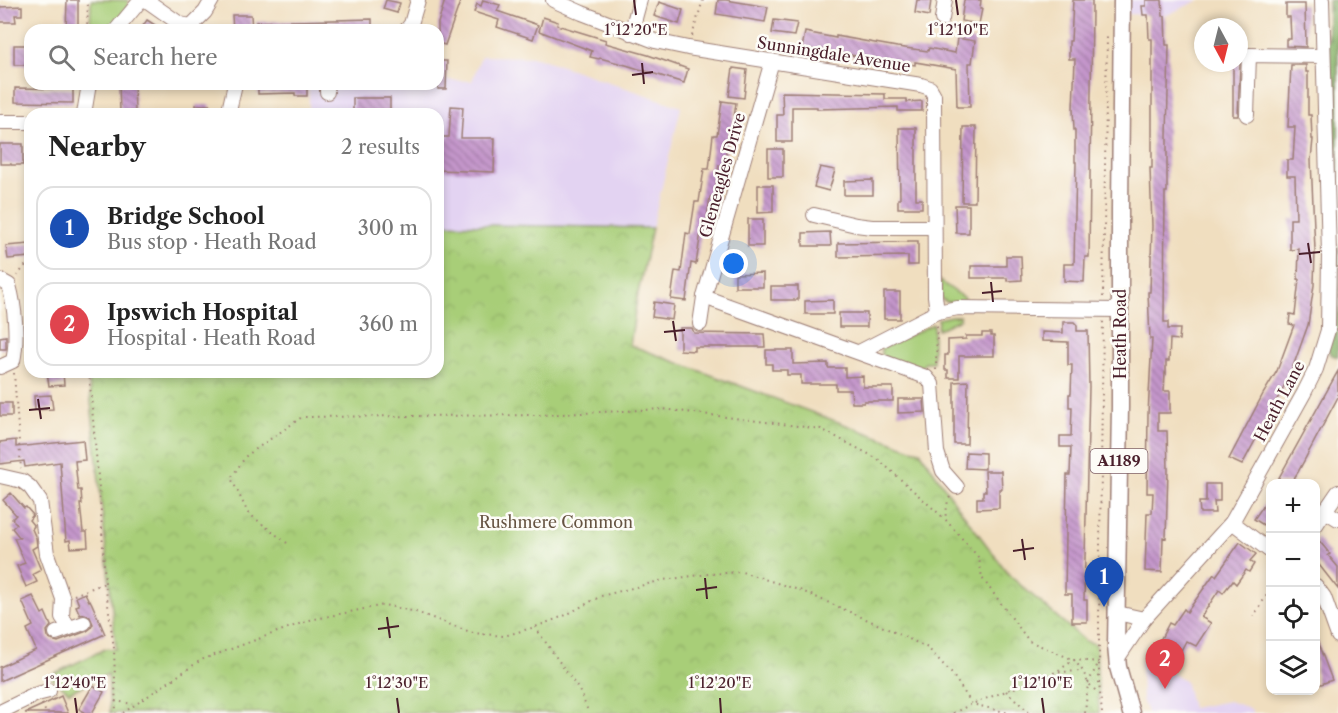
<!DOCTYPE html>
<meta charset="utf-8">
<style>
:root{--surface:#fff;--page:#f2f2f2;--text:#222;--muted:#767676;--line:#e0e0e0;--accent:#db2777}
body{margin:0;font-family:"Libre Caslon Text",serif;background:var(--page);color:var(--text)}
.controls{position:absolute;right:18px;bottom:18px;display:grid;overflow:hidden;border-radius:12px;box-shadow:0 3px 9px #0003}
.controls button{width:54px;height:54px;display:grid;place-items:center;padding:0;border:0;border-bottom:2px solid var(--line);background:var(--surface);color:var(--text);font:30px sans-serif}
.compass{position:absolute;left:1194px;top:18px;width:54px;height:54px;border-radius:50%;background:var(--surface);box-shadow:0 3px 9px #0003;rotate:173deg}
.you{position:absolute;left:734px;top:264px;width:21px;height:21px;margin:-15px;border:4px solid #fff;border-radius:50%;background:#1a73e8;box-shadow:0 0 0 9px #1a73e833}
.badge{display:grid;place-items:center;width:39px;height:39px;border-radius:50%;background:var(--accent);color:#fff;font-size:20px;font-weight:700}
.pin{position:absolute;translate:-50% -50px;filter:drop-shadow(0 2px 3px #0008)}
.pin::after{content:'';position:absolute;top:32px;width:21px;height:18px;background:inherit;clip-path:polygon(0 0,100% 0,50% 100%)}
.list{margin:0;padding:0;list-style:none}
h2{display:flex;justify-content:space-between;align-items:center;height:78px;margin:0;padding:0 24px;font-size:26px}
h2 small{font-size:20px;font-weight:400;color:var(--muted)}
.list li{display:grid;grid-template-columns:39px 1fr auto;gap:18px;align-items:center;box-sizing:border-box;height:84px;margin:0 12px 12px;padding:0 12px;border:2px solid var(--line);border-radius:18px}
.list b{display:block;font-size:22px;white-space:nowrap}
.list p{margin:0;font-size:20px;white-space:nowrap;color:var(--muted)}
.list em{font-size:20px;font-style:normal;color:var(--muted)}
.icon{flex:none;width:33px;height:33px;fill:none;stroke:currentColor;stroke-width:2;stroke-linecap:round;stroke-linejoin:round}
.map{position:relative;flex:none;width:1338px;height:713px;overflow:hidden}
.search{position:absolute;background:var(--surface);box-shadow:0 3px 9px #0003;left:24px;top:24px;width:420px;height:66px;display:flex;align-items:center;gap:15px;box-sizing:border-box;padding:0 21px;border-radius:18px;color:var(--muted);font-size:22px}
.panel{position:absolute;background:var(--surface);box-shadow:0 3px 9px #0003;left:24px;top:108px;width:420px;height:270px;border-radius:18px}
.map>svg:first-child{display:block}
.built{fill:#e3d3f2}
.grass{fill:#a8ce78;stroke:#797652;stroke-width:1.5}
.forest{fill:url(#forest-firs);stroke:#68684a;stroke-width:1.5}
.park{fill:url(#park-crowns);stroke:#797652;stroke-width:1.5}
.building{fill:url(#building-back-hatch)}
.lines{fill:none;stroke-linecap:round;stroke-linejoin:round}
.minor-casing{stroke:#9d7e75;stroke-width:16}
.major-casing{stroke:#9d7e75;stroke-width:19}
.path{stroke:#9d7e75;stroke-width:2;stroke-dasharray:1.5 4.5;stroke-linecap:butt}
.minor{stroke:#fff;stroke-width:14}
.major{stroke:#fff;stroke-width:16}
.ticks{fill:none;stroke:#4a1f2b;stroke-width:2}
.labels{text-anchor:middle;stroke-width:5;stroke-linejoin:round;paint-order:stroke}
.shield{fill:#fdfcf7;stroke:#806168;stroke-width:1.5}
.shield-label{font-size:15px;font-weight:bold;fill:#4a1f2b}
.street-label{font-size:16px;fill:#4a1f2b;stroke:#fdfcf7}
.park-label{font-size:16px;fill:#665442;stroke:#fdfcf7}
.ticks-label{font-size:15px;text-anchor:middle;fill:#4a1f2b;stroke:#fdfcf7;stroke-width:5;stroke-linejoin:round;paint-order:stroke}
</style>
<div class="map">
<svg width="1338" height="713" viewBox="0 0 1338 713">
<defs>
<pattern id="forest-firs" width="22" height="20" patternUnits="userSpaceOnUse" patternTransform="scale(1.5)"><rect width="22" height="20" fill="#86b168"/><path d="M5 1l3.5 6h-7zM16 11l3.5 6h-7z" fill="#708f56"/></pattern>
<pattern id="park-crowns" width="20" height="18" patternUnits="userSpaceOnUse" patternTransform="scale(1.5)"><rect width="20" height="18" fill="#a8ce78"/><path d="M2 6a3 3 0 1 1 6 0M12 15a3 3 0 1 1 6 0" fill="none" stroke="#92b068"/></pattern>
<pattern id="building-back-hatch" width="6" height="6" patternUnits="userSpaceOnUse" patternTransform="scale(1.5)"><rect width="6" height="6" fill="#c496cb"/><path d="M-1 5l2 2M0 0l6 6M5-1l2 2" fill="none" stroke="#a17aa5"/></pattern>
</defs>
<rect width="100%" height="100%" fill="#fdfcf7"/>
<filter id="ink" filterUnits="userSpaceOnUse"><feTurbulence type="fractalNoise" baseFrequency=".0167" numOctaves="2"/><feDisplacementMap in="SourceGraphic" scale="12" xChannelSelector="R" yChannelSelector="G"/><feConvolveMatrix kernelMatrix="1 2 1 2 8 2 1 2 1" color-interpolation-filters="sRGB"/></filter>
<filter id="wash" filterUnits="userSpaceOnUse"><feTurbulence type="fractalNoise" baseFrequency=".008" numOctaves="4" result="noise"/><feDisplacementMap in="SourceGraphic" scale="24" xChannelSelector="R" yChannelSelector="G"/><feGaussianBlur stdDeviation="1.35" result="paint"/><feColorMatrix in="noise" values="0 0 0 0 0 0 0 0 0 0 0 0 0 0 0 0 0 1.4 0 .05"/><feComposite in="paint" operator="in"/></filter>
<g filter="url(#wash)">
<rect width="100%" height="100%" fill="#f0debf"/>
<!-- built -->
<g class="built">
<path d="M 1122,0 L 1199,0 L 1167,15 L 1122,14 Z"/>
<path d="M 481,56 L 536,57 L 681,107 L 652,228 L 438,224 L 438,114 L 309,114 L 309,84 L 438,84 L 438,80 L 472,81 Z"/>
<path d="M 1141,662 L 1148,662 L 1185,680 L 1192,708 L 1229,701 L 1251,709 L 1253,713 L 1147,713 L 1142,699 Z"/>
</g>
<!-- grass -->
<g class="grass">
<path d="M 91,0 L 128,0 L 128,6 L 112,30 L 90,30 Z"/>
<path d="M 940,281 L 964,298 L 964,302 L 947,302 L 941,299 Z"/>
<path d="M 951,316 L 960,316 L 960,319 L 937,330 L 938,319 Z"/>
<path d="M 933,324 L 933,362 L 926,362 L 918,370 L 883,357 L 881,353 L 881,349 Z"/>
</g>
<!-- forest -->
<g class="forest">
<path d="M 1328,0 L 1338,0 L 1338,194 L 1327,81 Z"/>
<path d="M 1338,245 L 1338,357 L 1332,355 L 1327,349 L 1332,275 Z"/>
</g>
<!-- park -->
<path class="park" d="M 438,224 L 652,228 L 637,298 L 630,345 L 911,449 L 920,451 L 958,507 L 1010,576 L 1085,641 L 1096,644 L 1099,713 L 110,713 L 108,674 L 69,692 L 49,676 L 107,648 L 111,649 L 116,649 L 88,372 L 438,372 Z"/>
<g id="blocks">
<!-- building -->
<g class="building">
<path d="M 67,0 L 78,0 L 78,30 L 66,30 Z"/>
<path d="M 386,0 L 400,3 L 397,13 L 383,9 Z"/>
<path d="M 445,0 L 454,0 L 460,2 L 445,45 L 438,43 L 438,23 Z"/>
<path d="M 483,0 L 500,5 L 497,11 L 538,25 L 533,39 L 497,27 L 499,20 L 474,12 L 477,4 L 481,6 Z"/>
<path d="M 718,0 L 726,0 L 768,7 L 765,22 L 716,14 Z"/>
<path d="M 917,0 L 931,0 L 929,16 L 915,13 Z"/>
<path d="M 964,0 L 981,0 L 980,9 L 982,9 L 979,24 L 961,21 Z"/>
<path d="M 1073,0 L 1092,0 L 1092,9 L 1089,257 L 1085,257 L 1084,282 L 1064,281 L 1064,264 L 1074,264 L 1076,162 L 1075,162 L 1075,130 L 1074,130 L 1073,109 L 1075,59 L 1069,59 L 1069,41 L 1071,41 Z"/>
<path d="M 1146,0 L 1162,0 L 1163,16 L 1165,16 L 1166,45 L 1169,45 L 1167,138 L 1167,192 L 1165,192 L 1164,322 L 1168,322 L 1168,329 L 1180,329 L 1179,340 L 1170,339 L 1169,361 L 1166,361 L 1166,374 L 1165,373 L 1164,391 L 1170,391 L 1170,413 L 1158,413 L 1158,431 L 1167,431 L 1168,470 L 1166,538 L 1163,537 L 1162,572 L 1145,571 L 1147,513 L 1152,513 L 1153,493 L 1147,493 L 1148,414 L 1152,339 L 1150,339 L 1148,292 L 1150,292 L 1152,226 L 1150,168 L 1152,168 L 1152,39 L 1149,39 L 1148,15 L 1143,15 L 1142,6 L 1146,6 Z"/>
<path d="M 659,2 L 683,10 L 679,24 L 654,16 Z"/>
<path d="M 1286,4 L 1305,4 L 1306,47 L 1286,46 L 1286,39 L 1291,39 L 1290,17 L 1286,17 Z"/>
<path d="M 22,6 L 22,15 L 15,15 L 16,22 L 0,22 L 0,7 Z"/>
<path d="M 232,15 L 251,15 L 252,30 L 233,30 Z"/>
<path d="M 543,17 L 558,22 L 557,25 L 606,40 L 605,43 L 648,55 L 688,69 L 684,83 L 626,65 L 600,58 L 599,59 L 590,57 L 592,51 L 539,31 Z"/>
<path d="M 372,19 L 372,30 L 256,30 L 256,22 Z"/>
<path d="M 147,20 L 163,30 L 140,30 Z"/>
<path d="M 774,20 L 797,23 L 794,36 L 772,33 Z"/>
<path d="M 805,32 L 836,38 L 836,36 L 897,47 L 928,51 L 929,48 L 955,53 L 957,38 L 975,41 L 972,63 L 969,63 L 970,107 L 957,107 L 956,69 L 915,62 L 915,65 L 884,61 L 822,50 L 822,51 L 802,48 Z"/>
<path d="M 14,45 L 27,45 L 28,65 L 14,65 Z"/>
<path d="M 438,61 L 447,61 L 446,89 L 438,89 Z"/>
<path d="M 1233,63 L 1240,63 L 1238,116 L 1233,116 Z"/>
<path d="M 1291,65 L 1306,65 L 1306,72 L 1308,72 L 1308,115 L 1311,115 L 1312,139 L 1313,139 L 1311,160 L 1315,250 L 1314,285 L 1308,325 L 1290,375 L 1242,465 L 1229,459 L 1263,394 L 1277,371 L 1294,325 L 1289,324 L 1290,314 L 1295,315 L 1299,279 L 1298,279 L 1299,249 L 1290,250 L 1290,219 L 1296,219 L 1295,176 L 1287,176 L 1287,160 L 1293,160 L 1295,127 L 1288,127 Z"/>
<path d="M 733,68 L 747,70 L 744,98 L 729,96 Z"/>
<path d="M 119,84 L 134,84 L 135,111 L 120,112 Z"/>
<path d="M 258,84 L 307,84 L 307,96 L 295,96 L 295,93 L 258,94 Z"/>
<path d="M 15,88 L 73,89 L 73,103 L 15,102 Z"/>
<path d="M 782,92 L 885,94 L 885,99 L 907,99 L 907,102 L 922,101 L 922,111 L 898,111 L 898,107 L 817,109 L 817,107 L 792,107 L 792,142 L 777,142 L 777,115 L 783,115 Z"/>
<rect x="353" y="98" width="37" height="16"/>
<path d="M 722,101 L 736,103 L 732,132 L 729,131 L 724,166 L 719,165 L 714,197 L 710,197 L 705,232 L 701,232 L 696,264 L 691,263 L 686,301 L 671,299 L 675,271 L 681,272 L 686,233 L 690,234 L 695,202 L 699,202 L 704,169 L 709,169 L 713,135 L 717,135 Z"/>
<rect x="196" y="105" width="14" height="9"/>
<path d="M 451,106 L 463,107 L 461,138 L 495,138 L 494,172 L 438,170 L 438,137 L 449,137 Z"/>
<path d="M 963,127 L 976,127 L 975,202 L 962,202 Z"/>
<path d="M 899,128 L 916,128 L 916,199 L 922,199 L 922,208 L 898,208 L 898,199 L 900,199 Z"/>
<path d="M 0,144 L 23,144 L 23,165 L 11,165 L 11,164 L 0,164 Z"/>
<rect x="768" y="149" width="15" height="28"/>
<path d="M 820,167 L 835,170 L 829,191 L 814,187 Z"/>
<path d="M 873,180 L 873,195 L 844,195 L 844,181 Z"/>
<path d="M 758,185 L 773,185 L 773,212 L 758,213 Z"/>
<path d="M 955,205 L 969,205 L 969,233 L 956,233 Z"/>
<rect x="748" y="219" width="15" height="27"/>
<path d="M 830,232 L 831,246 L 803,246 L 803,233 Z"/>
<path d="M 908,241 L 918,241 L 918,265 L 908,265 L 908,256 L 838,257 L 838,243 L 908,242 Z"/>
<path d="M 30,244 L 30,257 L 8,259 L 6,246 Z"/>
<path d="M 1006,256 L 1021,256 L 1022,280 L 1007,281 L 1007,278 L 971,278 L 971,266 L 1006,266 Z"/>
<path d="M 763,273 L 763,287 L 735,287 L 735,274 Z"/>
<rect x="771" y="286" width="27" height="14"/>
<rect x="884" y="292" width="16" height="27"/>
<path d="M 833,300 L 833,314 L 805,314 L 805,301 Z"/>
<path d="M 654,302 L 674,305 L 672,320 L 652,317 Z"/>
<rect x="839" y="313" width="28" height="14"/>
<path d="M 1063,322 L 1074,322 L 1077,325 L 1077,331 L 1088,331 L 1089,387 L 1084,600 L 1087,600 L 1087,622 L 1072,622 L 1072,594 L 1065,594 L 1067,475 L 1070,475 L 1071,447 L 1060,447 L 1060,436 L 1071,436 L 1072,407 L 1069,407 L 1069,394 L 1071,394 L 1072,365 L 1068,365 L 1068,342 L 1042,341 L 1042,332 L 1063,333 Z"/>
<path d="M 680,328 L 692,328 L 694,333 L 764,334 L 765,347 L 694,347 L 694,351 L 680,350 Z"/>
<path d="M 982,333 L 991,333 L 991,336 L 994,336 L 994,356 L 959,356 L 959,378 L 948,378 L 948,370 L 945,370 L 945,355 L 948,355 L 948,340 L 966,339 L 966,336 L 982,336 Z"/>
<path d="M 6,336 L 6,349 L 0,349 L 0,337 Z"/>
<path d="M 766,350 L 793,350 L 793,364 L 828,363 L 828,368 L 845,368 L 845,377 L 863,376 L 863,387 L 893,387 L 893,401 L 864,401 L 864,403 L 852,403 L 851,390 L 836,390 L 836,384 L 801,384 L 801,375 L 787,375 L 787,370 L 772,370 L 772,364 L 766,364 Z"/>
<path d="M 1338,371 L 1338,397 L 1298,472 L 1291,483 L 1276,483 Z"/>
<path d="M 47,372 L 63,372 L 64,385 L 49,386 Z"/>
<path d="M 968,381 L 967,444 L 954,444 L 954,382 Z"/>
<path d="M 51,395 L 53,409 L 35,410 L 34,396 Z"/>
<path d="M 898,399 L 924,399 L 925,412 L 898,413 Z"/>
<rect x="0" y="403" width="12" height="13"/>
<path d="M 16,440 L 16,447 L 83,440 L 85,460 L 75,461 L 78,490 L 81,490 L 82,504 L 80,504 L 83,532 L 87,532 L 88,547 L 71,548 L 70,540 L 66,541 L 60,462 L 25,467 L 24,461 L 0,464 L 0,442 Z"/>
<path d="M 966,452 L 985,453 L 985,469 L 965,468 Z"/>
<path d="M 985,471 L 1001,471 L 1002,489 L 999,489 L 999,508 L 977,509 L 977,498 L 983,498 L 983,491 L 986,491 Z"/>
<path d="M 1206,484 L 1220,484 L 1220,501 L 1214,501 L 1215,513 L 1200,513 L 1199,502 L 1206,502 Z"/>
<path d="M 11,493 L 24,508 L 26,507 L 33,515 L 29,520 L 34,526 L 32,529 L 36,538 L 37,546 L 32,549 L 41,570 L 33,574 L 37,582 L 26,587 L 17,566 L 25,563 L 14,538 L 20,538 L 12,528 L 17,524 L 12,519 L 16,515 L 3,500 Z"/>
<path d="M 1270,496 L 1270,519 L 1265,526 L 1254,519 Z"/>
<path d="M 1316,537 L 1330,554 L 1328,555 L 1338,567 L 1338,589 L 1316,561 Z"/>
<path d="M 1240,542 L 1256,554 L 1250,561 L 1254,564 L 1249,572 L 1246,570 L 1236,584 L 1233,581 L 1231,584 L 1230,584 L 1223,593 L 1219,590 L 1201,617 L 1211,623 L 1196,646 L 1186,641 L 1175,662 L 1169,659 L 1167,662 L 1153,654 L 1169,623 L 1173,625 L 1184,609 L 1187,612 L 1214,574 L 1216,576 Z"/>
<path d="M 85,593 L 89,601 L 90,600 L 92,604 L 105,634 L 0,681 L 0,667 L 36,650 L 27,629 L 33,626 L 22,601 L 33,596 L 42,614 L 45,612 L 51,626 L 47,631 L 48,637 L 51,640 L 58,642 L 87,631 L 91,628 L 93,624 L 90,617 L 85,614 L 80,615 L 76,606 L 79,605 L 76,597 Z"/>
<path d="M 1316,638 L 1332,680 L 1316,686 Z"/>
<path d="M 93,685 L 104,692 L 92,713 L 86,713 L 79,709 Z"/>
<path d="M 61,696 L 68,713 L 25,713 L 47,703 Z"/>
</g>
</g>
</g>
<g filter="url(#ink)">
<use href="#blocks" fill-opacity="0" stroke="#9d7e75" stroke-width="1.5"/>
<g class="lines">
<!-- minor casing -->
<g class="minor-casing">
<g id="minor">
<path d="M 146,0 L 180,24 L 191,26 L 195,30"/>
<path d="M 553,0 L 582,13 L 655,41 L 688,48 L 921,85 L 930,88 L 934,95 L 934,102 L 935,296 L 937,312"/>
<path d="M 942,19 L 945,0"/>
<path d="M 191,26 L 205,12 L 212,0"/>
<path d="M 116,30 L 141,0"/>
<path d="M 406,30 L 411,24 L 418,0"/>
<path d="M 631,33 L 640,0"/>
<path d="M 327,84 L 327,92"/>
<path d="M 84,114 L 89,84"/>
<path d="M 230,114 L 230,106 L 235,84"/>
<path d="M 1247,115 L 1249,55 L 1323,56"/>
<path d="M 0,122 L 30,122"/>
<path d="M 814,215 L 856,225 L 872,227 L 934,227"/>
<path d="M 0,280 L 9,285 C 15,307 18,338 13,361 L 0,367"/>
<path d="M 704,297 L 926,377 L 932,384 L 937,452 L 943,471 L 957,487"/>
<path d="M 700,324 L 704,297 L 772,61"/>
<path d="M 859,352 L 937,312 L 958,308 L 1120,310"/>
<path d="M 0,476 L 22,481 L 30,487 L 40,501 L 47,554 L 63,599 L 62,617 L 69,627"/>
<path d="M 1325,511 L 1338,492"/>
<path d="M 1232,522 L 1270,551"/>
<path d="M 1316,525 L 1325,511 L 1338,519"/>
<path d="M 1316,586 L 1324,597 L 1338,636"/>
<path d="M 1117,613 L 1144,619"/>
<path d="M 56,633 L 84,623"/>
<path d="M 1117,659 L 1144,619 L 1232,522 L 1304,393 L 1316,369 L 1328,330 L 1329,254 L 1322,0"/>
<path d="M 0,712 L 37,694 L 49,691"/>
</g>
</g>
<!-- major casing -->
<g class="major-casing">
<path id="major" d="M 1122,0 L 1120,208 L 1120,407 L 1116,646 L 1118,667 L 1131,713"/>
</g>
<!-- path -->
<g class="path">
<path d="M 87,30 L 88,0"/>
<path d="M 692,36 L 703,0"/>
<path d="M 17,276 L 30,260"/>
<path d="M 1103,297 L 1107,36"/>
<path d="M 936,370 L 937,324"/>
<path d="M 89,372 L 101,512 L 105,583 L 114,648 L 116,713"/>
<path d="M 14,373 L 21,469"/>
<path d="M 950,497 L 948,500 L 945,519 L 979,558 L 982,578 L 1029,641 L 1074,660 L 1083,671 L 1088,683 L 1098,693"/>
<path d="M 287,543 L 248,513 L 231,478 L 246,456 L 302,417 L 540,415 L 663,409 L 821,429 L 878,459 L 945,519"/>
<path d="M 74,595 L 105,583"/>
<path d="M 1253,617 L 1270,590"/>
<path d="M 535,627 L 579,690 L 589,713"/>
<path d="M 1059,672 L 1083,671"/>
<path d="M 1006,691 L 1030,713"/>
<path d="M 115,701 L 133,704"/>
<path d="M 42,704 L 46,713"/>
<path d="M 123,713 L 201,660 L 310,620 L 384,605 L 416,612 L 473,633 L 504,636 L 535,627 L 564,616 L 601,596 L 663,580 L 708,574 L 742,572 L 802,591 L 875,623 L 928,648 L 952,674 L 972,704 L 1009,713"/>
<path d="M 953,713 L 972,704 L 1056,672 L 1074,660 L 1100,662"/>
<path d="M 1085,713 L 1088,683 L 1098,664"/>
<path d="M 1102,713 L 1099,683 L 1099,620 L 1103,321"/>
</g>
<!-- minor -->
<use href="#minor" class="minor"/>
<!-- major -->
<use href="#major" class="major"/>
</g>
</g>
<!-- ticks -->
<path class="ticks" d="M 634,0 L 636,15M 956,0 L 958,15M 642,63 L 644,84M 632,75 L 653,72M 1308,243 L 1311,263M 1299,254 L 1320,252M 991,282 L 993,302M 982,293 L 1002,291M 673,321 L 676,341M 664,332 L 685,330M 38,399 L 41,419M 29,410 L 50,408M 1022,539 L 1025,560M 1013,551 L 1034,548M 705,578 L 707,599M 696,590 L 717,587M 387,617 L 390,638M 378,629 L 399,626M 75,698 L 77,713M 397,698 L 399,713M 720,698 L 721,713M 1042,698 L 1044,713"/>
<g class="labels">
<!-- shield labels -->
<rect class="shield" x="1090.5" y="449" width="57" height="24" rx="4.5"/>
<g class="shield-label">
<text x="1119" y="466">A1189</text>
</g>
<!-- street labels -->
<g class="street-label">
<text transform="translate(834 54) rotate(9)" y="6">Sunningdale Avenue</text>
<text transform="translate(722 175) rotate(-74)" y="6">Gleneagles Drive</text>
<text transform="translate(1120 334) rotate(-90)" y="6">Heath Road</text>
<text transform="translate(1279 401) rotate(-62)" y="6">Heath Lane</text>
</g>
<!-- park labels -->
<g class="park-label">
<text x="556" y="528">Rushmere Common</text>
</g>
</g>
<g class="ticks-label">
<text x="636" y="35">1°12'20"E</text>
<text x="958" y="35">1°12'10"E</text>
<text x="75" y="688">1°12'40"E</text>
<text x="397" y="688">1°12'30"E</text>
<text x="720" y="688">1°12'20"E</text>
<text x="1042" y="688">1°12'10"E</text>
</g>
</svg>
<div class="controls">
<button>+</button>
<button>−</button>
<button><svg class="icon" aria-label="locate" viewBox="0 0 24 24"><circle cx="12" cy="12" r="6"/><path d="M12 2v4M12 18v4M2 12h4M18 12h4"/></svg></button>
<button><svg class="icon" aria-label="layers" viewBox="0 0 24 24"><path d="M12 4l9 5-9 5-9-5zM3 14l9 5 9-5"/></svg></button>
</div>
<svg class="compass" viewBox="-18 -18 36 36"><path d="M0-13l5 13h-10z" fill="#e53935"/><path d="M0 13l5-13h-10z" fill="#767676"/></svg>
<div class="you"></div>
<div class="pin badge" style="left:1104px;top:607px;background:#1a4fb4">1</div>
<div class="pin badge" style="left:1165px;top:689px;background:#e0444e">2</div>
<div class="search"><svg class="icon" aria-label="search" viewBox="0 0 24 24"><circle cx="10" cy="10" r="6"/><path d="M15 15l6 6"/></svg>Search here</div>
<section class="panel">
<h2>Nearby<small>2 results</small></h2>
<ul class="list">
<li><span class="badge" style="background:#1a4fb4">1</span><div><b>Bridge School</b><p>Bus stop · Heath Road</p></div><em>300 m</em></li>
<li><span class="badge" style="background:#e0444e">2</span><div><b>Ipswich Hospital</b><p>Hospital · Heath Road</p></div><em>360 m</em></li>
</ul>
</section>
</div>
